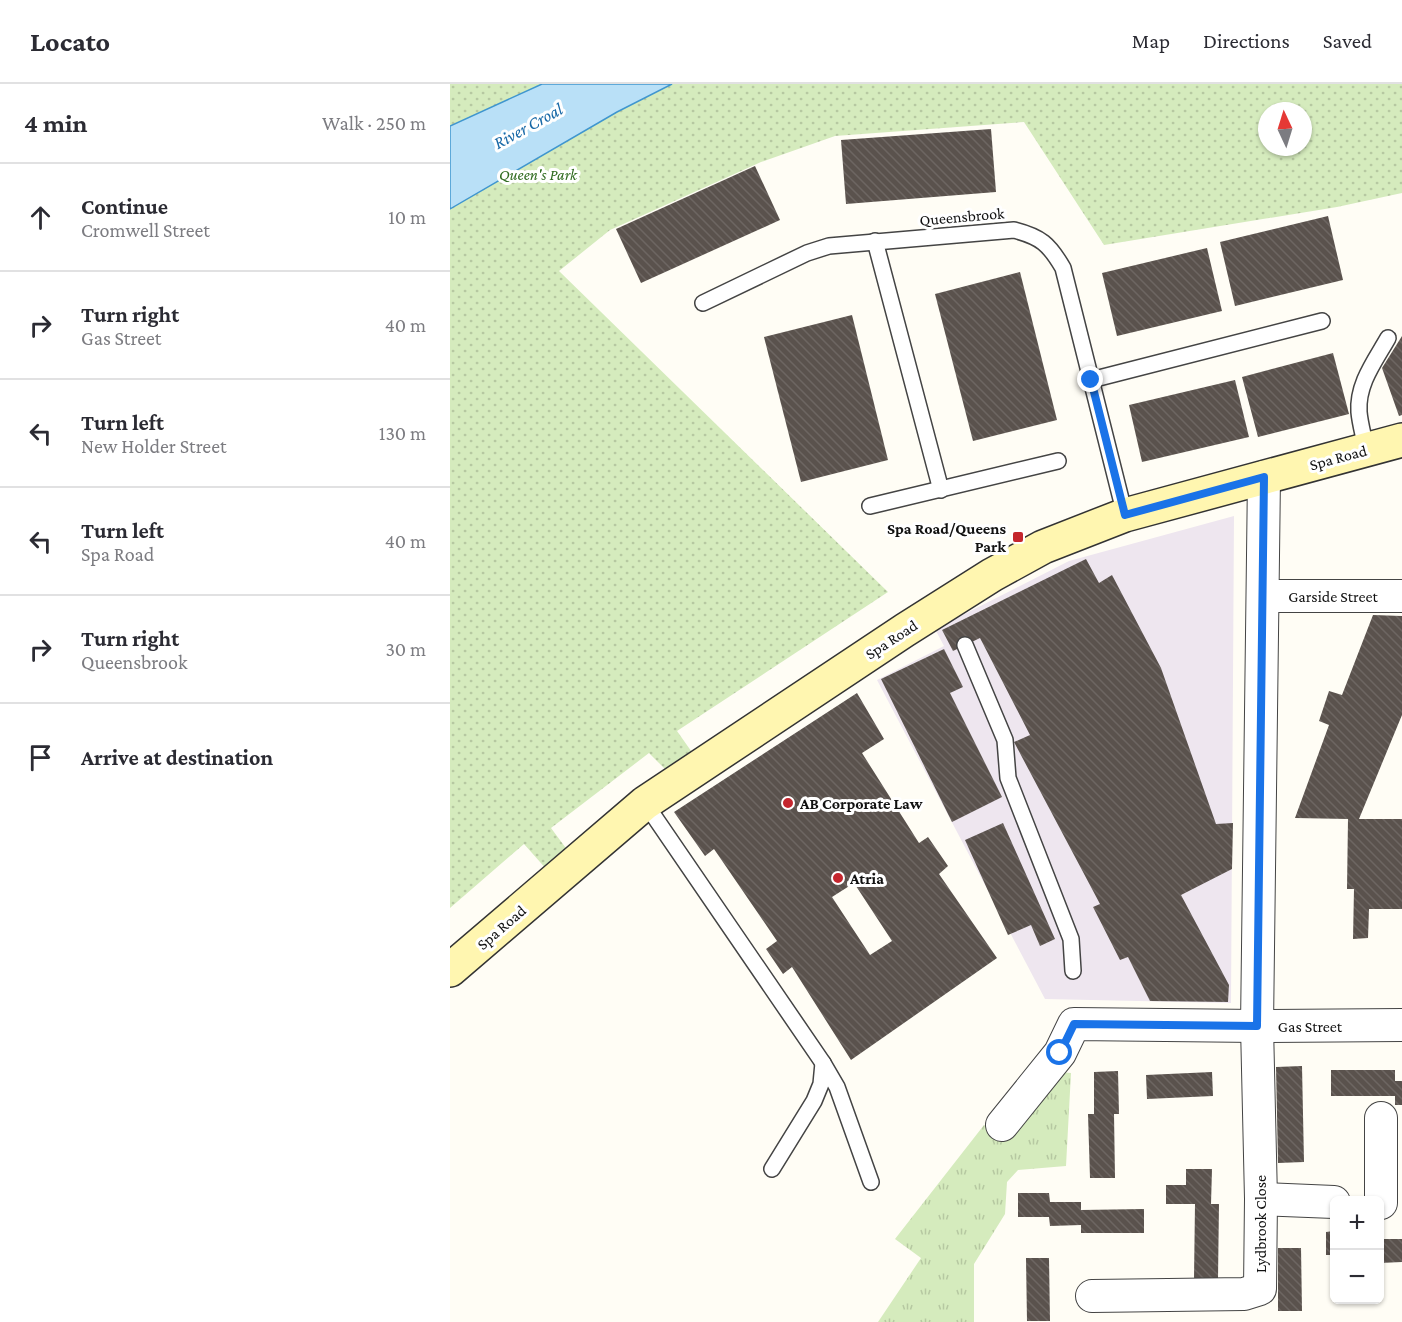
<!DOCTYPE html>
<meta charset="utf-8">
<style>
:root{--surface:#fff;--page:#f7f7f7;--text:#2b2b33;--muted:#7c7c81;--line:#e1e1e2}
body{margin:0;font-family:"Crimson Pro",serif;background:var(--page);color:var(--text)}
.controls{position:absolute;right:18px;bottom:18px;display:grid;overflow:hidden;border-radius:9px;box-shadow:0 2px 4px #0004}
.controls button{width:54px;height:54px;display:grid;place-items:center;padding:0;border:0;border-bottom:2px solid var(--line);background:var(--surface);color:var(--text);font:30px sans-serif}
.compass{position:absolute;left:808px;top:18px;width:54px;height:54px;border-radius:50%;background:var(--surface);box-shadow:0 2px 4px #0004;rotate:356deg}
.stop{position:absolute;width:18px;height:18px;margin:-14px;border:4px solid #1a73e8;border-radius:50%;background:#fff}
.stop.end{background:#1a73e8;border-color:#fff;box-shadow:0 2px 6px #0008}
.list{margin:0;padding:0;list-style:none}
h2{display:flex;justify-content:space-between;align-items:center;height:78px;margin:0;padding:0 24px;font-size:26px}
h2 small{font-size:20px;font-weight:400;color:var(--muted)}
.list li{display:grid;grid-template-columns:39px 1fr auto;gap:18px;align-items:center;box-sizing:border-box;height:108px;padding:0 24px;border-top:2px solid var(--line)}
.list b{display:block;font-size:22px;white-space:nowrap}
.list p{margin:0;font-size:20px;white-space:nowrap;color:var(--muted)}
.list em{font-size:20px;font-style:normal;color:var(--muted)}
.icon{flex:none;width:33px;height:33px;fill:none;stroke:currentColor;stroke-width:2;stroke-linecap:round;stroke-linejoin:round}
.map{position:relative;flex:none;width:952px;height:1238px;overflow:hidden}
header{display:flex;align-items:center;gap:36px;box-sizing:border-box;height:84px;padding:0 30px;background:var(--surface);border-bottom:2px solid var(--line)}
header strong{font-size:28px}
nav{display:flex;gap:33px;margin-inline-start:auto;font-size:21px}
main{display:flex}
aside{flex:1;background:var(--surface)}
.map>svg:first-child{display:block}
.industrial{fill:#eee6ef}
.grass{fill:url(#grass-tufts)}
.park{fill:url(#park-dots);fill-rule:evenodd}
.water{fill:#b9e0f7;stroke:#3f96cf;stroke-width:1.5}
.building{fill:url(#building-back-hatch);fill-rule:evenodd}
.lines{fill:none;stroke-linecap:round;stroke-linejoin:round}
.service-casing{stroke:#444;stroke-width:18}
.minor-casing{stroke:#444;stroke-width:34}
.secondary-casing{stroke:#333;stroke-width:36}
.service{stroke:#fff;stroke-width:15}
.minor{stroke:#fff;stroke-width:32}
.secondary{stroke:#fff6b0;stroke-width:33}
.route{stroke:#1a73e8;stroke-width:8}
.poi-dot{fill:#c4262e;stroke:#fff;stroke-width:2}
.labels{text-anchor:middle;stroke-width:6;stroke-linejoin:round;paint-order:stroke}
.park-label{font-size:16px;font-style:italic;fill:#2f6b1f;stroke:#fff}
.street-label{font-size:16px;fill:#111;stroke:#fff}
.poi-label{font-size:16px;font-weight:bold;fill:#111;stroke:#fff;text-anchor:start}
.water-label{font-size:18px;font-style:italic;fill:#1768a6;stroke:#fff}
</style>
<header>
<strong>Locato</strong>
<nav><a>Map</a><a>Directions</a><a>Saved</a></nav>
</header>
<main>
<aside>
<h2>4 min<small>Walk · 250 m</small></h2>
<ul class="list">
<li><svg class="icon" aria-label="ahead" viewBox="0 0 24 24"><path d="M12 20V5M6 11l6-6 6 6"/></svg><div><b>Continue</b><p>Cromwell Street</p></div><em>10 m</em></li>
<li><svg class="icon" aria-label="right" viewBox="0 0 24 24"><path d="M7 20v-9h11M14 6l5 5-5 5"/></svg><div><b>Turn right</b><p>Gas Street</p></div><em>40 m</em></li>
<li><svg class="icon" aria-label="left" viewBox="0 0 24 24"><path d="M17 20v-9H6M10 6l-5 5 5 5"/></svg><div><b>Turn left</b><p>New Holder Street</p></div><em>130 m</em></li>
<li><svg class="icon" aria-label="left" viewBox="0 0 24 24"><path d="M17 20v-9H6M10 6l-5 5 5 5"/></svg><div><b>Turn left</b><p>Spa Road</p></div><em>40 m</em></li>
<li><svg class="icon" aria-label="right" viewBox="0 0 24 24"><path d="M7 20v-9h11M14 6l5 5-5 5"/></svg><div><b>Turn right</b><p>Queensbrook</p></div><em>30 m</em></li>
<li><svg class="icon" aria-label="arrive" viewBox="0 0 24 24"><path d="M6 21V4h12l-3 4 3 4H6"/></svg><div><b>Arrive at destination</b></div></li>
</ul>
</aside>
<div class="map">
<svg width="952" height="1238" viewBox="0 0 952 1238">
<defs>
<pattern id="grass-tufts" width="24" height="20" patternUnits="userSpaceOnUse" patternTransform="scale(1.5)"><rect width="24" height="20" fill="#d5ebbd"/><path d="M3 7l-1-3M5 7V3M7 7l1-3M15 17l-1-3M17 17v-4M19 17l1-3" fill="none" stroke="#b6c8a1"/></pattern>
<pattern id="park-dots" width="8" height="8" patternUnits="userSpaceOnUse" patternTransform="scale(1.5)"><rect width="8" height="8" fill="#d5ebbd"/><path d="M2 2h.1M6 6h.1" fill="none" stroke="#b6c8a1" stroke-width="1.8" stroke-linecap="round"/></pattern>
<pattern id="building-back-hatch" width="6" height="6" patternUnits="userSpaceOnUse" patternTransform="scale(1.5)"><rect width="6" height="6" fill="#5a524d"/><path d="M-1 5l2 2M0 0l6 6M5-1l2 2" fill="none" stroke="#6d6662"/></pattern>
</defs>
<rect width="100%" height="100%" fill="#fffdf5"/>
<!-- industrial -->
<path class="industrial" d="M 784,432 L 781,919 L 595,915 L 427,596 L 494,562 L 485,545 L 619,477 Z"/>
<!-- grass -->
<path class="grass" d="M 610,988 L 621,989 L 616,1082 L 568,1086 L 557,1098 L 555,1130 L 524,1180 L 524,1238 L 428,1238 L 471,1174 L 445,1155 L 534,1041 L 554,1055 Z"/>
<!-- park -->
<path class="park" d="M 0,0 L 952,0 L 952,109 L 887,123 L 654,161 L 574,38 L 385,52 L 311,78 L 160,146 L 109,187 L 438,508 L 227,647 L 251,681 L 228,698 L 199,669 L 101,744 L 127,779 L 106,796 L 74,760 L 0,824 ZM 817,27 L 853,27 L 853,63 L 817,63 Z"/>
<!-- water -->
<path class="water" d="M 92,0 L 222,0 L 167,28 L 0,125 L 0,42 Z"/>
<!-- building -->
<g class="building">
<path d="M 541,45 L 546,108 L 396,120 L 391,56 Z"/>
<path d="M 305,82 L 330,136 L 191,199 L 166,145 Z"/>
<path d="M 878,132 L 893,196 L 785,222 L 770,158 Z"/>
<path d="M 757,164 L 772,227 L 667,252 L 652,189 Z"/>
<path d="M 570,188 L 607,336 L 523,357 L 485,210 Z"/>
<path d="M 402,231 L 438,376 L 351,398 L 314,253 Z"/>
<path d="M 952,252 L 952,331 L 949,332 L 932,284 Z"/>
<path d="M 883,269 L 899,330 L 808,353 L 792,293 Z"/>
<path d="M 785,296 L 799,353 L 692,378 L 679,321 Z"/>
<path d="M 636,475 L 649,499 L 662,491 L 711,584 L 766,740 L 783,739 L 782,785 L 731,811 L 779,901 L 778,918 L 700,917 L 678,873 L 670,876 L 643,823 L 650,820 L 564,658 L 580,651 L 530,554 L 503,567 L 492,546 Z"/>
<path d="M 923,531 L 952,532 L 952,631 L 909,735 L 952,735 L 952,825 L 919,825 L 918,854 L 903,855 L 904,805 L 897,805 L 898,735 L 845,734 L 879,641 L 869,637 L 879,607 L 892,611 Z"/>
<path d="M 494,565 L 513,603 L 500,609 L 552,713 L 502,738 L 431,595 Z"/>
<path d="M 407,609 L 434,655 L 412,669 L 469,759 L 478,753 L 498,782 L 489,790 L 547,874 L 401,976 L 342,883 L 333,890 L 316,865 L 327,857 L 264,765 L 255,772 L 224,728 ZM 404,799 L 442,857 L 420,871 L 382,813 Z"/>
<path d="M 553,739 L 605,855 L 590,862 L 581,841 L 558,851 L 515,756 Z"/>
<path d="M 852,982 L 854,1078 L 828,1079 L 826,983 Z"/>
<path d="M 881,986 L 945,986 L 945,997 L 952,997 L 952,1021 L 945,1021 L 945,1012 L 881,1012 Z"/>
<path d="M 668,987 L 669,1030 L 664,1030 L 665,1094 L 640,1094 L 638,1030 L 644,1030 L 644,988 Z"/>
<path d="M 762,988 L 763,1012 L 697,1015 L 696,991 Z"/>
<path d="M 736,1085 L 762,1085 L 761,1120 L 769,1120 L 768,1195 L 744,1195 L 745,1120 L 716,1120 L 716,1101 L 736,1101 Z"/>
<path d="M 568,1109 L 599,1109 L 600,1118 L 631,1118 L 631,1126 L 694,1125 L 694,1149 L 631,1149 L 631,1141 L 600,1142 L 599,1133 L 568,1133 Z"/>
<path d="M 884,1147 L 884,1171 L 876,1171 L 876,1148 Z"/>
<path d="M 930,1155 L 952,1155 L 952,1178 L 930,1179 Z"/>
<path d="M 828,1164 L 851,1164 L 852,1227 L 828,1227 Z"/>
<path d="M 576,1174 L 599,1174 L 600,1237 L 577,1237 Z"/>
</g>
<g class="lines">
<!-- service casing -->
<g class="service-casing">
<g id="service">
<path d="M 425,157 L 491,406"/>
<path d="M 253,219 L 357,169 L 379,162 L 564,146 C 591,153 599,160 613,184 L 675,431"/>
<path d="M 641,296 L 872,237"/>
<path d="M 916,365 C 914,353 910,340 909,328 C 907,300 925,277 938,254"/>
<path d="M 420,422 L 608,377"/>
<path d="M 515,561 L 555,656 L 558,694 L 621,855 L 623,887"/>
<path d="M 195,719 L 373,979 L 387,1003 L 421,1098"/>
<path d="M 322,1085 L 364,1017 L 371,1000 L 373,979"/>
</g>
</g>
<!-- minor casing -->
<g class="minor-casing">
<g id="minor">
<path d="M 814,512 L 952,512"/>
<path d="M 552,1041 L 610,969 L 624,940 L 807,942 L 952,941"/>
<path d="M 811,1115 L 884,1118"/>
<path d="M 931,1119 L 931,1034"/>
<path d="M 642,1212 L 794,1210 L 810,1205 L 811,1115 L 807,942 L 814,393"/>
</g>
</g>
<!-- secondary casing -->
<g class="secondary-casing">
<path id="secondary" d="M 0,886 L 195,719 L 455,546 L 542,491 L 593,463 L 675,431 L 952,356"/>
</g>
<!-- service -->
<use href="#service" class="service"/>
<!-- minor -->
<use href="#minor" class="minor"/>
<!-- secondary -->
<use href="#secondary" class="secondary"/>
</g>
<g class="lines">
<!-- route -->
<path class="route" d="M 610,969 L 624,940 L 807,942 L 814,393 L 675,431 L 641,296"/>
</g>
<!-- markers -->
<g class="poi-dot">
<rect x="562" y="447" width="12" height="12" rx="3"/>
<circle cx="338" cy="719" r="6"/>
<circle cx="388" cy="794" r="6"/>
</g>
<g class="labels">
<!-- park labels -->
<g class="park-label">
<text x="88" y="96">Queen's Park</text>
</g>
<!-- street labels -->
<g class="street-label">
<text transform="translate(512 132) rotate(-5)" y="6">Queensbrook</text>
<text transform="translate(888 373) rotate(-15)" y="6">Spa Road</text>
<text x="883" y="518">Garside Street</text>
<text transform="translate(441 555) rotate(-33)" y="6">Spa Road</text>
<text transform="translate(51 843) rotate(-41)" y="6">Spa Road</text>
<text x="860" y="948">Gas Street</text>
<text transform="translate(810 1140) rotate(-90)" y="6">Lydbrook Close</text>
</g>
<!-- poi labels -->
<g class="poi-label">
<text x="556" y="450" text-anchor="end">Spa Road/Queens<tspan x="556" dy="18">Park</tspan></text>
<text x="350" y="725">AB Corporate Law</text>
<text x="400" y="800">Atria</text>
</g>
<!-- water labels -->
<g class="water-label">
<text transform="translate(78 42) rotate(-29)" y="6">River Croal</text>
</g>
</g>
</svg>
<div class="controls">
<button>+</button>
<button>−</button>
</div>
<svg class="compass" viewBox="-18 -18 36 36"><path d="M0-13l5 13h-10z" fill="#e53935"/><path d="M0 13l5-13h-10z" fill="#7c7c81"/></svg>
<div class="stop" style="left:610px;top:969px"></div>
<div class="stop end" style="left:641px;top:296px"></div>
</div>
</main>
